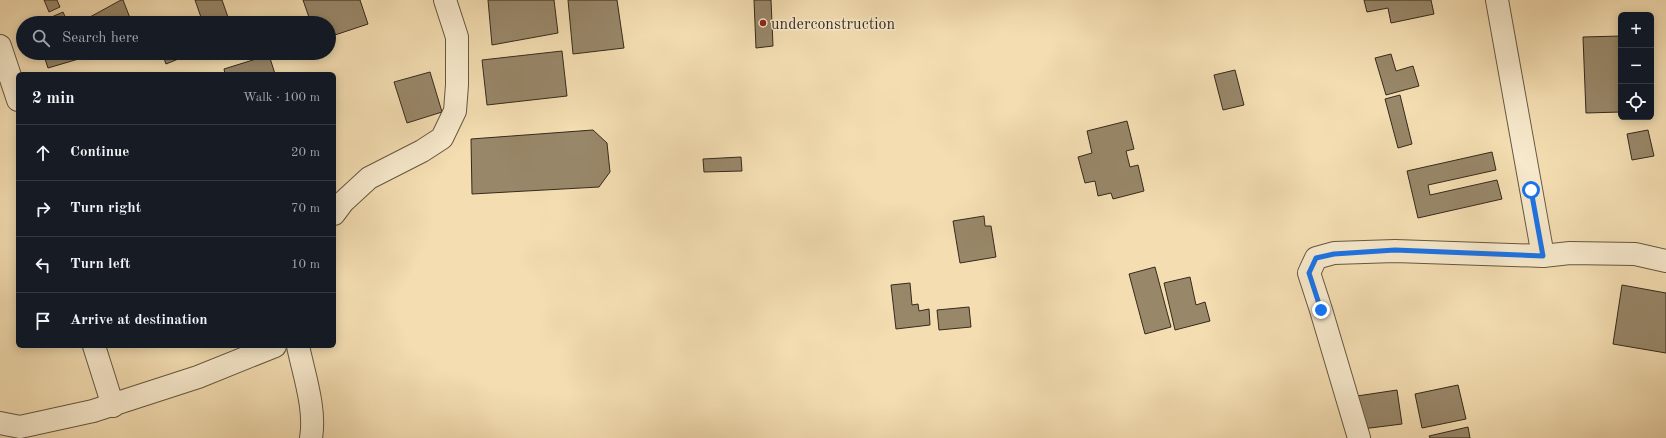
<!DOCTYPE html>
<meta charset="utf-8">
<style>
:root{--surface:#171b24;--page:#20242c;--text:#f1f3f6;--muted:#9ea1a6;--line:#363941}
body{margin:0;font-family:"Old Standard TT",serif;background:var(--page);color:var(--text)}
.controls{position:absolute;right:12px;top:12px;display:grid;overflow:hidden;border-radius:6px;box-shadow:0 2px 10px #0003}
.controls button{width:36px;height:36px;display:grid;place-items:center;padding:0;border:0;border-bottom:1px solid var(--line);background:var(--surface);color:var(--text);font:20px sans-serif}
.stop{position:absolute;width:12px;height:12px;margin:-9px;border:3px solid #1a73e8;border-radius:50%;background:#fff}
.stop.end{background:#1a73e8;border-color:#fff;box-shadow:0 1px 4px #0008}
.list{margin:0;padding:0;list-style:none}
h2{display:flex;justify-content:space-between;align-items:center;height:52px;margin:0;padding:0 16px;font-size:17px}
h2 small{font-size:13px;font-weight:400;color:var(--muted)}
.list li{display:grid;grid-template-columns:26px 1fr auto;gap:12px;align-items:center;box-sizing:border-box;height:56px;padding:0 16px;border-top:1px solid var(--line)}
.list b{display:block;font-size:15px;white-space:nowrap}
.list em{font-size:13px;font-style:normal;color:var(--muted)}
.icon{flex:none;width:22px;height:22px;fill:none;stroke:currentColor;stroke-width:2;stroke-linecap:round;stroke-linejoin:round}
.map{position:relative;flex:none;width:1666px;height:438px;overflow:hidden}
.search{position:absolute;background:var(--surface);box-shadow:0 2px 10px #0003;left:16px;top:16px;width:320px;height:44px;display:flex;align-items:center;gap:10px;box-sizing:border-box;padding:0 14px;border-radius:22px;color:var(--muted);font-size:15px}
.panel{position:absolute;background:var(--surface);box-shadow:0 2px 10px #0003;left:16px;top:72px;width:320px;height:276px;border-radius:6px}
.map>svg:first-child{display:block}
.building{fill:#988769;stroke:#362a1c}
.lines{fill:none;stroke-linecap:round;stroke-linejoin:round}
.minor-casing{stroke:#655741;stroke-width:24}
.minor{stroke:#f7e9cc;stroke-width:22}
.route{stroke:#1a73e8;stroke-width:5}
.poi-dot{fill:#8f2418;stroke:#f7e9cc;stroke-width:1.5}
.labels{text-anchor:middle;stroke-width:3;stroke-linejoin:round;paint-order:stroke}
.poi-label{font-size:16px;fill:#362a1c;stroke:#f7e9cc;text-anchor:start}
</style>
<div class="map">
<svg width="1666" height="438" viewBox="0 0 1666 438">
<rect width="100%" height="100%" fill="#f3ddb1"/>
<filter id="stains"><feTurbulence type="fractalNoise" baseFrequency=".005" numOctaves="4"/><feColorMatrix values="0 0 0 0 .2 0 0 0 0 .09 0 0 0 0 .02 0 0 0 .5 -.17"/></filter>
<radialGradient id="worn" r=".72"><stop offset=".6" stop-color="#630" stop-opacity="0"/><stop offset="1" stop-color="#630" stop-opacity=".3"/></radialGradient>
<!-- building -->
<g class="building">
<path d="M 44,0 L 57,0 L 60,7 L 49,12 Z"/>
<path d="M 121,0 L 123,0 L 132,23 L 79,23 Z"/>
<path d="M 195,0 L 222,0 L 230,23 L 203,23 Z"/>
<path d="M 303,0 L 360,0 L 368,24 L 329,37 L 329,23 L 311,23 Z"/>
<path d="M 488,0 L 554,0 L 558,33 L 492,45 Z"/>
<path d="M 568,0 L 617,0 L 624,48 L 573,54 Z"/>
<path d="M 754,0 L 771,0 L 773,46 L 756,48 Z"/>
<path d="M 1364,0 L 1431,0 L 1434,14 L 1391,23 L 1388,8 L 1367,12 Z"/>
<path d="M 63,12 L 68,23 L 38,23 Z"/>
<path d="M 1621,36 L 1621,112 L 1586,113 L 1583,37 Z"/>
<path d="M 562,51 L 567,96 L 487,105 L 482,60 Z"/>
<path d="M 43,53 L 80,53 L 82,58 L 48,68 Z"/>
<path d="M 162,53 L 193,53 L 166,64 Z"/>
<path d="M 1391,54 L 1396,71 L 1413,66 L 1419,86 L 1386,95 L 1375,58 Z"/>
<path d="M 269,55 L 275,74 L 225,74 L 224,69 Z"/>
<path d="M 1235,70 L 1244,105 L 1223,110 L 1214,75 Z"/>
<path d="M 430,72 L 442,112 L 407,123 L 394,82 Z"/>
<path d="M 1400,95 L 1412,144 L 1398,148 L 1385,99 Z"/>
<path d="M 1127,121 L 1134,149 L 1126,151 L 1130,167 L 1138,165 L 1144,191 L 1113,199 L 1111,193 L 1098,196 L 1095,181 L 1085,183 L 1078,157 L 1092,153 L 1087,131 Z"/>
<path d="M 593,130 L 607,143 L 610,172 L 599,187 L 472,194 L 471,139 Z"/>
<path d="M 1648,130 L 1654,156 L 1632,160 L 1627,134 Z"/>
<path d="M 1492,152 L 1496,170 L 1428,185 L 1430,195 L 1497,180 L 1502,199 L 1418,218 L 1407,171 Z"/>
<path d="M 741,157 L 742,171 L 704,172 L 703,159 Z"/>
<path d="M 984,216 L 985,226 L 991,226 L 996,257 L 960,263 L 953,221 Z"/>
<path d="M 1155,267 L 1171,327 L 1145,334 L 1129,274 Z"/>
<path d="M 1190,277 L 1196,305 L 1205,302 L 1210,321 L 1175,330 L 1164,283 Z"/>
<path d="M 910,283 L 912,305 L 918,304 L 919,311 L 929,309 L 930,325 L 896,329 L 891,285 Z"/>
<path d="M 1622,285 L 1666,293 L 1666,353 L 1613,344 Z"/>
<path d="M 969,307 L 971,327 L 939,330 L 937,310 Z"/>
<path d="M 1458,385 L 1466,419 L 1422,428 L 1415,394 Z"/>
<path d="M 1397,390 L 1402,424 L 1362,429 L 1357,396 Z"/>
<path d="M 1468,427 L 1470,438 L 1430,438 L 1429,436 Z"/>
</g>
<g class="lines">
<!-- minor casing -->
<g class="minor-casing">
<g id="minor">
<path d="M 1497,0 L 1543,256"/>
<path d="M 0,46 L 18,100"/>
<path d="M 334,214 L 343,202 L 369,178 L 422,151 L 442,138 L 455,111 L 457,85 L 457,37 L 445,0"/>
<path d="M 94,346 L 113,406"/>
<path d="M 298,346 C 304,375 316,409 311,438"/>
<path d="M 0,423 L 20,427 L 93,411 L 198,377 L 275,346"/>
<path d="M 1359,438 L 1321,310 L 1309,273 L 1316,258 L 1334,253 L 1395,251 L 1543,256 L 1570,253 L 1635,254 L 1666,261"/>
</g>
</g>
<!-- minor -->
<use href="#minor" class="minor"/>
</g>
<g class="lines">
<!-- route -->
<path class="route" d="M 1321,310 L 1309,273 L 1316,258 L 1334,254 L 1395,250 L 1543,256 L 1531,190"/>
</g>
<!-- markers -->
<circle class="poi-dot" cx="763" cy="23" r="4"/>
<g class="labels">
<!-- poi labels -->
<g class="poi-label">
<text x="771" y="29">underconstruction</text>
</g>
</g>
<rect width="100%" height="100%" filter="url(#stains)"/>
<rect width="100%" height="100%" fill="url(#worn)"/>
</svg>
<div class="controls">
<button>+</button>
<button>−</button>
<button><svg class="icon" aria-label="locate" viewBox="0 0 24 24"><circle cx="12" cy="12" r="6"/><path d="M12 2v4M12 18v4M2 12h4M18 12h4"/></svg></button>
</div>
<div class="stop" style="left:1531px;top:190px"></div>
<div class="stop end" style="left:1321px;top:310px"></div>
<div class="search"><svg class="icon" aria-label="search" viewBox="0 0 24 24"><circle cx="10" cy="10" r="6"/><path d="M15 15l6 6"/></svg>Search here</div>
<section class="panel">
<h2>2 min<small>Walk · 100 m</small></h2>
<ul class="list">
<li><svg class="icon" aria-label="ahead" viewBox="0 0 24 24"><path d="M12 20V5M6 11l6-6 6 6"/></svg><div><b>Continue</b></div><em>20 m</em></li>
<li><svg class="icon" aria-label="right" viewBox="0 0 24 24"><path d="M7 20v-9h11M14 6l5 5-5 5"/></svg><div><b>Turn right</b></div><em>70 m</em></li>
<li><svg class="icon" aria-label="left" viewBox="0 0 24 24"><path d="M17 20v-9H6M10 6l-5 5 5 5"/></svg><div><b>Turn left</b></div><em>10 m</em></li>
<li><svg class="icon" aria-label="arrive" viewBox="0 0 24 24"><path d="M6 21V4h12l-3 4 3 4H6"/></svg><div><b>Arrive at destination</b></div></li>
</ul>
</section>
</div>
